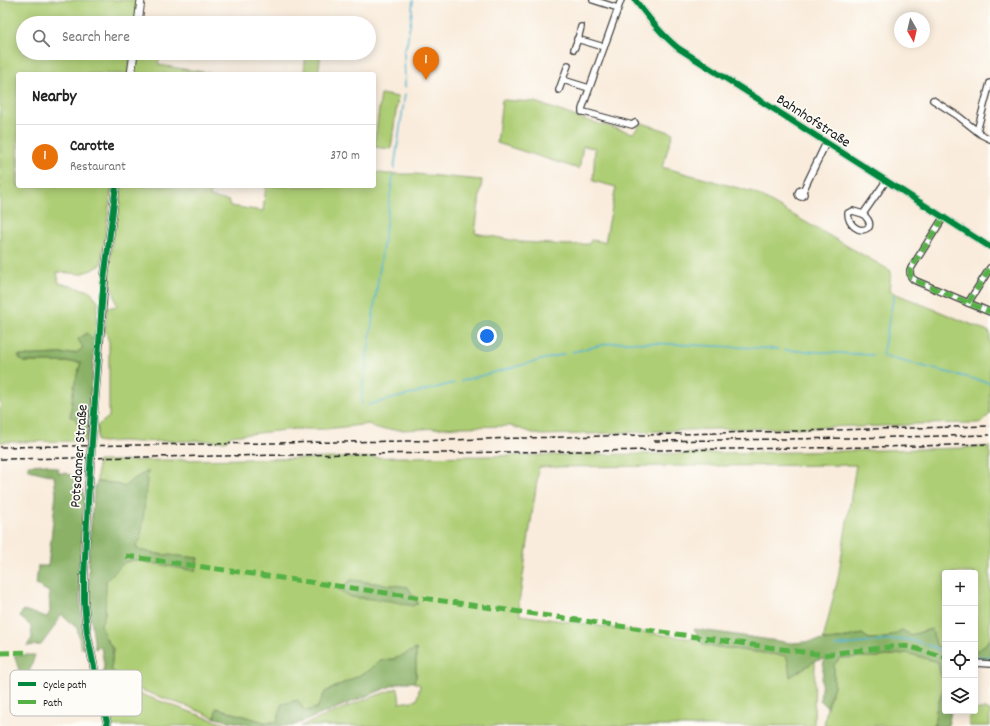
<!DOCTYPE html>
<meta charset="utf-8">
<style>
:root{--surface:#fff;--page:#f6f6f6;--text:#222;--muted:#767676;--line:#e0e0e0;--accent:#1f6fb2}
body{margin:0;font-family:Dekko,sans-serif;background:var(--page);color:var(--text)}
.controls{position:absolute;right:12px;bottom:12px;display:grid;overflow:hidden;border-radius:4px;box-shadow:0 2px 10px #0003}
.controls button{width:36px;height:36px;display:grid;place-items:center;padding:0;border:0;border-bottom:1px solid var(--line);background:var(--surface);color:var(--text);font:20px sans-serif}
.compass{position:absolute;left:894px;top:12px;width:36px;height:36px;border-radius:50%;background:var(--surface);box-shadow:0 2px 10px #0003;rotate:172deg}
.you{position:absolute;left:487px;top:336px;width:14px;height:14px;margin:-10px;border:3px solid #fff;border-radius:50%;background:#1a73e8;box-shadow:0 0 0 6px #1a73e833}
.badge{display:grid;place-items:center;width:26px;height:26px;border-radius:50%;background:var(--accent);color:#fff;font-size:13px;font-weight:700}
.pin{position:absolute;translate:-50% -33px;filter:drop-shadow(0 1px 2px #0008)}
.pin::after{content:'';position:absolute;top:21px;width:14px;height:12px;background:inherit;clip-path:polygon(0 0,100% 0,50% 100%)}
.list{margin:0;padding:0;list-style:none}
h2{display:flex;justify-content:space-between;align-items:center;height:52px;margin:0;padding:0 16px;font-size:17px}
h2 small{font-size:13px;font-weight:400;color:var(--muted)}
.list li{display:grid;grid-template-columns:26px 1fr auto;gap:12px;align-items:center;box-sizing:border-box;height:64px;padding:0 16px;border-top:1px solid var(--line)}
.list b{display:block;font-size:15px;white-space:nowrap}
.list p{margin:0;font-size:13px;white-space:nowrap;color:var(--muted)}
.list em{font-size:13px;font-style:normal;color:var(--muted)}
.icon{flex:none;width:22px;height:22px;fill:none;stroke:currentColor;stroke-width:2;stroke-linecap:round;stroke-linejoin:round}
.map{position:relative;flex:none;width:990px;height:726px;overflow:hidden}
.search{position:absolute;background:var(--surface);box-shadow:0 2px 10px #0003;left:16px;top:16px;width:360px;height:44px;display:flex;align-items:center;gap:10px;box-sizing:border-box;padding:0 14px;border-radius:22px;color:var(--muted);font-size:15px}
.panel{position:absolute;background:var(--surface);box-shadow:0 2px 10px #0003;left:16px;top:72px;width:360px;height:116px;border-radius:4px}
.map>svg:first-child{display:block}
.green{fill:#aece75;stroke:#657548;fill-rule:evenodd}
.forest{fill:#8ab166;stroke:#536641}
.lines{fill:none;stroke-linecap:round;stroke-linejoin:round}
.stream{stroke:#52b3d1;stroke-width:1.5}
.minor-casing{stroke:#3d3b39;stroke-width:8}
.tertiary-casing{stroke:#3d3b39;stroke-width:9}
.minor{stroke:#fff;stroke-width:5.5}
.tertiary{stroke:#fff;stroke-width:7}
.rail{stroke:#1c1c1c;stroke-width:1.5;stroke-dasharray:6 3;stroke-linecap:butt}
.tertiary-bridge-casing{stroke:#3d3b39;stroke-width:9;stroke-linecap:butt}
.tertiary-bridge{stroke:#fff;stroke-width:7}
.quiet{stroke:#55b145;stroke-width:5;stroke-dasharray:10 5;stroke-linecap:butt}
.cycleway-casing{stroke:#fdfcf7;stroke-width:8}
.cycleway{stroke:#00873e;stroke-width:6}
.labels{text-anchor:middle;stroke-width:3.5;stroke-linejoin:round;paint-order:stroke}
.street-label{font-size:15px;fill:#1c1c1c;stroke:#fdfcf7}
.key{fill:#fdfcf7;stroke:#bab9b5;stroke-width:1}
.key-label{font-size:11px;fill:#1c1c1c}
</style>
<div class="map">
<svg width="990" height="726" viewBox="0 0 990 726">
<rect width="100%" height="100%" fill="#fdfcf7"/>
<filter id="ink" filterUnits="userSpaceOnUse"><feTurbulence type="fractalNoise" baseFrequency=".025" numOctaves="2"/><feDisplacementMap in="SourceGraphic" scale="8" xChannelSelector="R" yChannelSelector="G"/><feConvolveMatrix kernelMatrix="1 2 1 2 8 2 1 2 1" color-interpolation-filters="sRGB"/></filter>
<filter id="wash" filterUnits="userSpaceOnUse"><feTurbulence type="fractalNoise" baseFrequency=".012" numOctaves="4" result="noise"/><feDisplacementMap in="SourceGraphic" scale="16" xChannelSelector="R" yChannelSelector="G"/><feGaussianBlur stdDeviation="0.9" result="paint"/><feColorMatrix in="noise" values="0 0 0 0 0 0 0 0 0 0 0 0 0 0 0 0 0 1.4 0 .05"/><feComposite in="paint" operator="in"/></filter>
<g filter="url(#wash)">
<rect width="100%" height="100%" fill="#f9ecdc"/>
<!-- green -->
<g class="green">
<path d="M 0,0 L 138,0 L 136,23 L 23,23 L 23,53 L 131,53 L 128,74 L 18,74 L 18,186 L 112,186 L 101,265 L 94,269 L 81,274 L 57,272 L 59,283 L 90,291 L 98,301 L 95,341 L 87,333 L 83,348 L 76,353 L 18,356 L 23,362 L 81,362 L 74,386 L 70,416 L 75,418 L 83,437 L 88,436 L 87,441 L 0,442 Z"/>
<path d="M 138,53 L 158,53 L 159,65 L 215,74 L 134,74 Z"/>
<path d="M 306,53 L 321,53 L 318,74 L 304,71 Z"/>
<path d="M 381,94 L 398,97 L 391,149 L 374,147 Z"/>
<path d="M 502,100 L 535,102 L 582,119 L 633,133 L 642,123 L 673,133 L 662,167 L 753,192 L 891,271 L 889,291 L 990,332 L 990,414 L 982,422 L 979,423 L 911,424 L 908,425 C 890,426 873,426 855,427 L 853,426 L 804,428 L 803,427 L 798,428 L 713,429 L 587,434 C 585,432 582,432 580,434 L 542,435 L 536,434 L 511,426 L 460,427 L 402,430 L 377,429 L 369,424 L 326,429 L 294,429 L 231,436 L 226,441 L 198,441 L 196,440 L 191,441 L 159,441 L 139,442 L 123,441 L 103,442 L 97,441 L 97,426 L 109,417 L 109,342 L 105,330 L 107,308 L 117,306 L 113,289 L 108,286 L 109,269 L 118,186 L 212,186 L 210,197 L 230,201 L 230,206 L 263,211 L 266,186 L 374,186 L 374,172 L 387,174 L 415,174 L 482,180 L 475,233 L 521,242 L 567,245 L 589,244 L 591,240 L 605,242 L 616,187 L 593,181 L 595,148 L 583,146 L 579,169 L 497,143 Z"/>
<path d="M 966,447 L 989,447 L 989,452 L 990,453 L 990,639 L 985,645 L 975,653 L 975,573 L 945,573 L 945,648 L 936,645 L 931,629 L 911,635 L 902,630 L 887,638 L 869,639 L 862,634 L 838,639 L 823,640 L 838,578 L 856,465 L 539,467 L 519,603 L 520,615 L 700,640 L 703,645 L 786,656 L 788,661 L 790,677 L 815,661 L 814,726 L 301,726 L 361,701 L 398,688 L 400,703 L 417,700 L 420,685 L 414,682 L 416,677 L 416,649 L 394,659 L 380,660 L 370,670 L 325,692 L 317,708 L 277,722 L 264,722 L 217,708 L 215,718 L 192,708 L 115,681 L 117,674 L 111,670 L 113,649 L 105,637 L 101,624 L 105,614 L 106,581 L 125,562 L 134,560 L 195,570 L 198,558 L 158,554 L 138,550 L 136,545 L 132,480 L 124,487 L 114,483 L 97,482 L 98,461 L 801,452 L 966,448 ZM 351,580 L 408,587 L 418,603 L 351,597 L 338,591 Z"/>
<path d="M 907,653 L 938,662 L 941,677 L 945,681 L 945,683 L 936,711 L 934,726 L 824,726 L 827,707 L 834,686 L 834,665 L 840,658 L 880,657 Z"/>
<path d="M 106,685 L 115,685 L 230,726 L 111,726 L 103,690 Z"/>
<path d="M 979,709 L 985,709 L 990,711 L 990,726 L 969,726 C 968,716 970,712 979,709 Z"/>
</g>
<!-- forest -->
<g class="forest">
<path d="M 87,333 L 95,341 L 88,436 L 83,437 L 75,418 L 70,417 L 74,386 L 81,362 L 23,362 L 18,356 L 76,353 L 83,348 L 78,339 Z"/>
<path d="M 45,464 L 59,469 L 58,473 L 66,473 L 80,480 L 84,497 L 81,554 L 80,601 L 83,633 L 85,648 L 81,648 L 77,628 L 66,619 L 61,614 L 57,623 L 41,645 L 27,646 L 32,638 L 31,626 L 20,617 L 23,610 L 47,617 L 50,612 L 49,592 L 36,585 L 38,566 L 48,566 L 56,494 L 54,476 L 29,470 L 28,465 Z"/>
<path d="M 148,471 L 141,539 L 136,545 L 138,550 L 158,554 L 198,558 L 195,571 L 134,560 L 125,562 L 106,581 L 105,614 L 101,624 L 105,637 L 113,649 L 111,670 L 117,674 L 115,681 L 103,677 L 104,664 L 101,647 L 95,649 L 88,597 L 89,547 L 94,489 L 97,482 L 114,483 L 124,487 L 132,480 Z"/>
<path d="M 351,580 L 408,587 L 418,604 L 412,606 L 391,601 L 351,597 L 338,590 Z"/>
<path d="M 694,629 L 792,643 L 838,639 L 862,634 L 869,639 L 887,638 L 902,630 L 911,635 L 932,629 L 936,645 L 945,648 L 945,681 L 941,677 L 938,662 L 907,653 L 880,657 L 840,658 L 834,665 L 834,686 L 827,707 L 820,700 L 824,659 L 815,661 L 790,677 L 788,661 L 786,656 L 703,645 Z"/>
<path d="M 990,639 L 990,662 L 975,662 L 975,653 L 985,645 Z"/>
<path d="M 416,649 L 416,677 L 414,682 L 404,682 L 394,685 L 292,726 L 253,726 L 215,718 L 216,708 L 264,722 L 277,722 L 282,704 L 298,700 L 305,711 L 317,708 L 325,692 L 370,670 L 380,660 L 394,659 Z"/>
<path d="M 14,655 L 35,655 L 29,673 L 20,673 Z"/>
<path d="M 945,683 L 945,711 L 951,711 L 948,726 L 934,726 L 936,711 Z"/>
</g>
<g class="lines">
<!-- stream -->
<g class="stream">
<path d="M 405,87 L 404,51 L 407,43 L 411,19 L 413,0"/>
<path d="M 394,169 L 405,94"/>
<path d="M 894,295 L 882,356 L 990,383"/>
<path d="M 784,350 L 873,355"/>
<path d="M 572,352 L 611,343 L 625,342 L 778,349"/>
<path d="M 461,381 L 564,354"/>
<path d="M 362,404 L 361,400 L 393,175"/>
<path d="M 368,405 L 454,383"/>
<path d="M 835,646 L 903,639 C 915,640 933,647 945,651"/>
<path d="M 975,657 L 990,657"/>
</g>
</g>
</g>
<g filter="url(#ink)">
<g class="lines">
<!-- minor casing -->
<g class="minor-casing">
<g id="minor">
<path d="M 593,0 L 618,8"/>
<path d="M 621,0 L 582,109 L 582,112 L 584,112 L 632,125 L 635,123"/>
<path d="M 635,0 C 648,17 661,34 678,48 L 990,247"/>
<path d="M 577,39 L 604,47"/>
<path d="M 574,49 L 578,39 L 581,27"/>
<path d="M 563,80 L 589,88"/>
<path d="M 559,90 L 568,65"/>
<path d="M 933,100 L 958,116 L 982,135 L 990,139"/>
<path d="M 977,131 L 990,83"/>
<path d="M 803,191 L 804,194 L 803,196 L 801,197 L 799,196 L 798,194 L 799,191 L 801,190 L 803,191 L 826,143"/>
<path d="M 863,214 C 867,218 871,222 869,227 C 859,235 848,224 848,213 L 853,211 L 863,214 L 886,181"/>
<path d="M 943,218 L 910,270 C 910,277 911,278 916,281 L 990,312"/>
<path d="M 968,303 L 990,268"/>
<path d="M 975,663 L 990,664"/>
</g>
</g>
<!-- tertiary casing -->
<g class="tertiary-casing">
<g id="tertiary">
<path d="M 138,23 L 141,0"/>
<path d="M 131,74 L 134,53"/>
<path d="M 93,422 L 105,273 L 116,186"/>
<path d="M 89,483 L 84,576 L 84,601 L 87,633 L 96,677 L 108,726"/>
</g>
</g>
<!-- minor -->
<use href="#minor" class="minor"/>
<!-- tertiary -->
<use href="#tertiary" class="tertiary"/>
<!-- rail -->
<g class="rail">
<path d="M 654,441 L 851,438 L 990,435"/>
<path d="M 0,447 L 408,441 L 990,426"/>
<path d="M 0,459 L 877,447 L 990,444"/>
</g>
<!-- tertiary-bridge casing -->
<g class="tertiary-bridge-casing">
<path id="tertiary-bridge" d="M 89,483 L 93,422"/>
</g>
<!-- tertiary-bridge -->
<use href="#tertiary-bridge" class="tertiary-bridge"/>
<!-- quiet -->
<g class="quiet">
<path d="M 943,218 L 910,270 C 910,277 911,278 916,281 L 990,312"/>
<path d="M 968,303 L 990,268"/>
<path d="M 126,556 L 824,655 L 844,652 L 901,646 L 910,647 L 945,657"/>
<path d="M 0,653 L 30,652"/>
</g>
<!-- cycleway casing -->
<g class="cycleway-casing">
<g id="cycleway">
<path d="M 635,0 C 648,17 661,34 678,48 L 990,247"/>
<path d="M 108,726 L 96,677 L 87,633 L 84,601 L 84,576 L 89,483 L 103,288 L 116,186"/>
</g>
</g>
<!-- cycleway -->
<use href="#cycleway" class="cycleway"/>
</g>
</g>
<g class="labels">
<!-- street labels -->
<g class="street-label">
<text transform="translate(814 120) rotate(33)" y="5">Bahnhofstraße</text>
<text transform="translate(78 456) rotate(-86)" y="5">Potsdamer Straße</text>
</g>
</g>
<!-- legend -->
<rect x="10" y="670" width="132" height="46" rx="6" class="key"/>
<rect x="18" y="682" width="18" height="4" fill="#00873e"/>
<rect x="18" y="700" width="18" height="4" fill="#55b145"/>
<g class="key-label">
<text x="43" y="688">Cycle path</text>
<text x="43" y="706">Path</text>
</g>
</svg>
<div class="controls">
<button>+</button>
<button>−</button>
<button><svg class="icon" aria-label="locate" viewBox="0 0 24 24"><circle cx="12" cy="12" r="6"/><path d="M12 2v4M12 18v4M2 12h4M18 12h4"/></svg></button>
<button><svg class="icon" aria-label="layers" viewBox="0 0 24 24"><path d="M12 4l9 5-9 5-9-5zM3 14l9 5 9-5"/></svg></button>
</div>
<svg class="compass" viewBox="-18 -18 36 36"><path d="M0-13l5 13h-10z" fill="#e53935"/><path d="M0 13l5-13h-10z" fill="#767676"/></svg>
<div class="you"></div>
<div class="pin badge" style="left:426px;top:80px;background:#e8710a">1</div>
<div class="search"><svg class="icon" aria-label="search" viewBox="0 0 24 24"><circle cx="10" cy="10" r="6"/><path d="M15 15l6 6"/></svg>Search here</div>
<section class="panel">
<h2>Nearby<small></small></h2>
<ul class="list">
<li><span class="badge" style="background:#e8710a">1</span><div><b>Carotte</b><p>Restaurant</p></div><em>370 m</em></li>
</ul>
</section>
</div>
